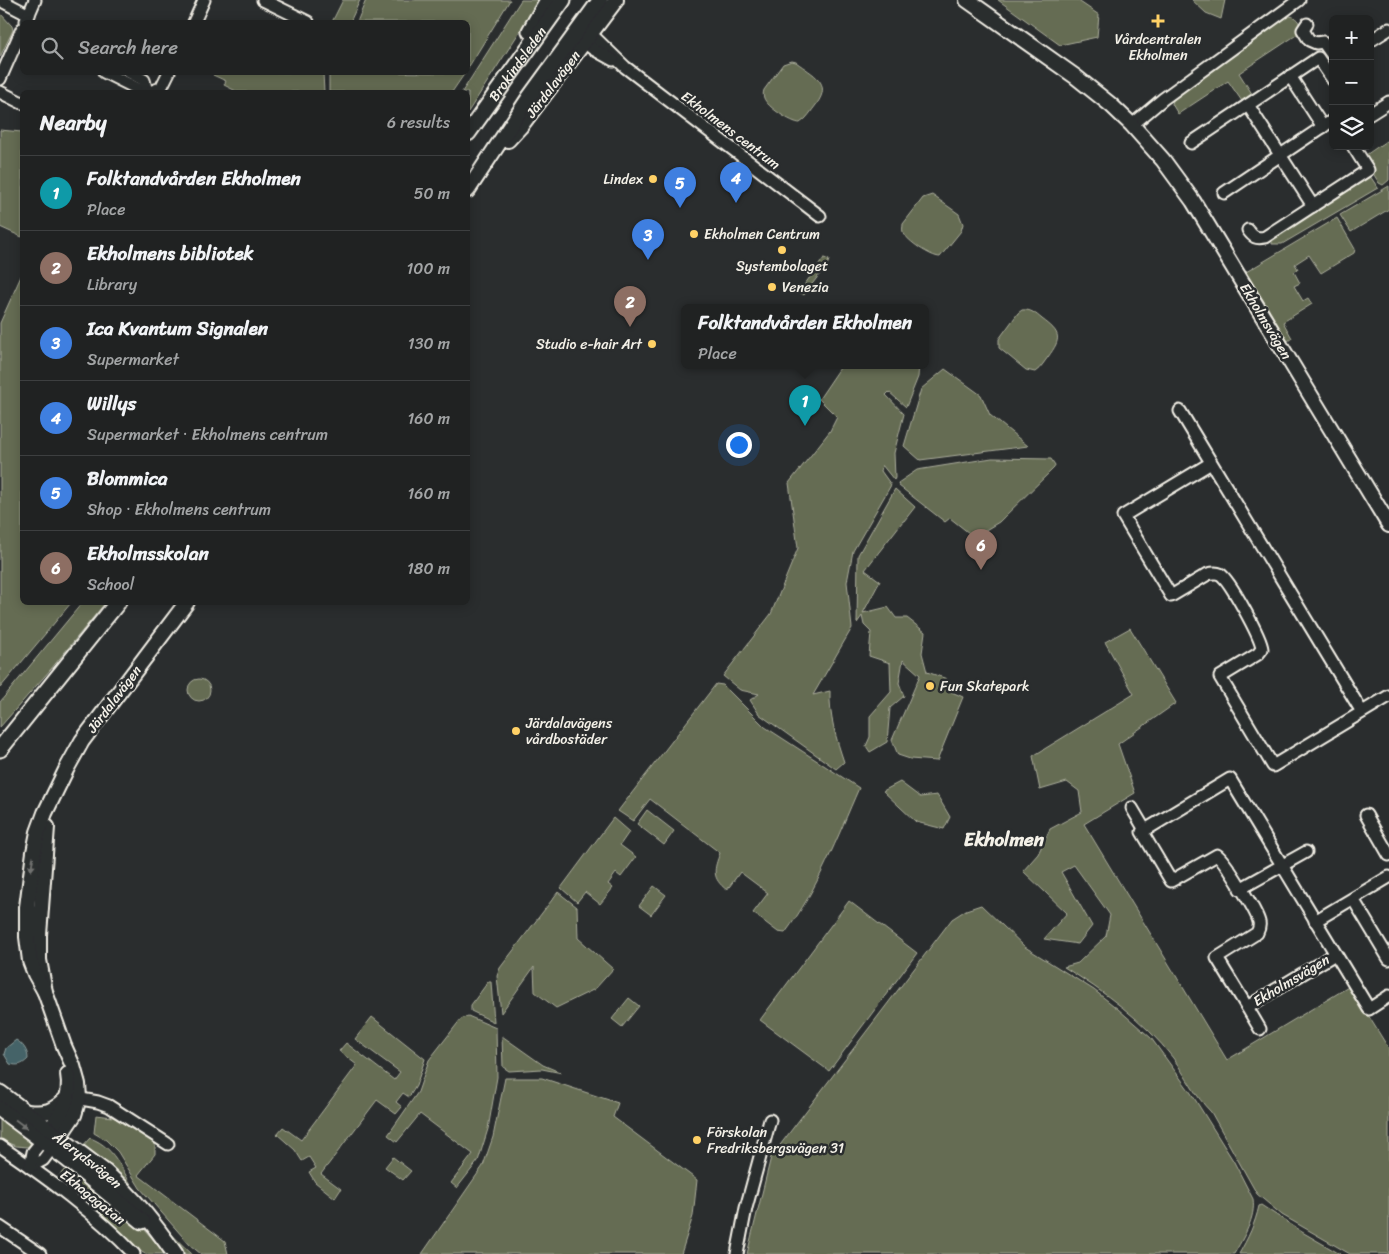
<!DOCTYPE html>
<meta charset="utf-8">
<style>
:root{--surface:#202222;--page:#2d2f2f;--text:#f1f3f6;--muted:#a2a4a5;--line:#3d3f40;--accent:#b45309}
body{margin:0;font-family:Sriracha,sans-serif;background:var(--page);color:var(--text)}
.controls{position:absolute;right:15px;top:15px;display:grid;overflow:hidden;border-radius:8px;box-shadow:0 2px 12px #0003}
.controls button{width:45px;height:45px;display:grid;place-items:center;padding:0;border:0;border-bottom:1px solid var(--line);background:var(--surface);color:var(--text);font:25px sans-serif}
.you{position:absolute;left:738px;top:444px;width:18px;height:18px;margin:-12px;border:4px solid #fff;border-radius:50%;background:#1a73e8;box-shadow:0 0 0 8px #1a73e833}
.badge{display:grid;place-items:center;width:32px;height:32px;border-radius:50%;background:var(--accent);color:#fff;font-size:16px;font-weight:700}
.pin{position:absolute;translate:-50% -41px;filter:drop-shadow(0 1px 2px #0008)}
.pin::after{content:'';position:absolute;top:26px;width:18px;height:15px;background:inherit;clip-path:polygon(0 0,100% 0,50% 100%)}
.popup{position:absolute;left:681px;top:304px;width:248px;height:65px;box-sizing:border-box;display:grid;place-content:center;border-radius:8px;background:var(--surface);filter:drop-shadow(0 1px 4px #0005);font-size:16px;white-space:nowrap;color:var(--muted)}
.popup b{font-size:19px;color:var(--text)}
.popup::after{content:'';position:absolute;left:50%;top:100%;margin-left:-10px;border:10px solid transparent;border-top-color:var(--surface)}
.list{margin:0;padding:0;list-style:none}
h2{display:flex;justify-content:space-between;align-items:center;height:65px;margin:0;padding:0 20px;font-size:21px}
h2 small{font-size:16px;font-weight:400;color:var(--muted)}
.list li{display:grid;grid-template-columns:32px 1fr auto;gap:15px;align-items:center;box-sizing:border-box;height:75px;padding:0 20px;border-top:1px solid var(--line)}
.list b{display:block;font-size:19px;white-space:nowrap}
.list p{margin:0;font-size:16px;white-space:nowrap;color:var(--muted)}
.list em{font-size:16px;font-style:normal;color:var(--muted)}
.icon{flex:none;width:28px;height:28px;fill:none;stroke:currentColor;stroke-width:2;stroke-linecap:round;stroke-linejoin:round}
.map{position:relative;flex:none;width:1389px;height:1254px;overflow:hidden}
.search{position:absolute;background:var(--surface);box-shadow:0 2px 12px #0003;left:20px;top:20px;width:450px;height:55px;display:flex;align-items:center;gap:12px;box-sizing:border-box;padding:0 18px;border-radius:8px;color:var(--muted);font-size:19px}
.panel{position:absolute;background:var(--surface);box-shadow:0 2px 12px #0003;left:20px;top:90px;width:450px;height:515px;border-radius:8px}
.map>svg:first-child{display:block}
.green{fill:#656c52;stroke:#acae9d}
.water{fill:#456367;stroke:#8b9c9b}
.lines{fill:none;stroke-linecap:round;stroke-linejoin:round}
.minor-casing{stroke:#f4f1e8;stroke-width:15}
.tertiary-casing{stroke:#f4f1e8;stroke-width:18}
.secondary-casing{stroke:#f4f1e8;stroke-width:19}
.minor{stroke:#2a2d2e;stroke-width:11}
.tertiary{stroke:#2a2d2e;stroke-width:14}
.secondary{stroke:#2a2d2e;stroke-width:15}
.oneway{fill:#71726f}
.poi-dot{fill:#ffd166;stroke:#2a2d2e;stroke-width:2}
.labels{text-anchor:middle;stroke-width:5;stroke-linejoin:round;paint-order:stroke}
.poi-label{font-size:14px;fill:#f4f1e8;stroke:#2a2d2e;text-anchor:start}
.street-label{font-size:14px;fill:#f4f1e8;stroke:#2a2d2e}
.district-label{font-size:19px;font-weight:bold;fill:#f4f1e8;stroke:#2a2d2e}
</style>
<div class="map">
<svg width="1389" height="1254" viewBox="0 0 1389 1254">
<rect width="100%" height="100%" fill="#2a2d2e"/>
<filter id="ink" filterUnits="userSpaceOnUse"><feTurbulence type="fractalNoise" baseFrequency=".02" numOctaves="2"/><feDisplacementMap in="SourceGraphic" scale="10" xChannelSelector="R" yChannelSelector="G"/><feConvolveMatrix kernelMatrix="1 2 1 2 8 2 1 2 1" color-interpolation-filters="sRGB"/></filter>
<g filter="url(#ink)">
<!-- green -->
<g class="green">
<path d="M 343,0 L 360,0 L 350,22 L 332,22 Z"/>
<path d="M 366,0 L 510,0 L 468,68 L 468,22 L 357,22 Z"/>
<path d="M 521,0 L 540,0 L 468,112 L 468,92 L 462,92 Z"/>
<path d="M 998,0 L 1077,0 L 1099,15 L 1097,37 L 1060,45 Z"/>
<path d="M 1192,0 L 1225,0 L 1221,19 L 1206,13 Z"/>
<path d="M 0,13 L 12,26 L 13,30 L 0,57 Z"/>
<path d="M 1290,16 C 1298,17 1301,25 1301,32 L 1239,73 L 1254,97 L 1244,104 L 1228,81 L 1178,114 L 1172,104 L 1173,100 L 1286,17 Z"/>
<path d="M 792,61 L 796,62 C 813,75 833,82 816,105 C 811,111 807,119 800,123 C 792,123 767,107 764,98 C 763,95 763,93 764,90 L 783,64 Z"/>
<path d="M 215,72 L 323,73 L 324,92 L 238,92 L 224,85 L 226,81 L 213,75 Z"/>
<path d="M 329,73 L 329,72 L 465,73 L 452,92 L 329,92 Z"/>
<path d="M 0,130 L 22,132 L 22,237 L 0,227 Z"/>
<path d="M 1389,139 L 1389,180 L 1383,185 L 1379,183 L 1363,157 Z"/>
<path d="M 1368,173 L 1378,188 L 1376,189 L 1282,244 L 1272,244 L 1272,241 L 1274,239 L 1273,236 Z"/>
<path d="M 1389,186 L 1389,209 L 1351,232 L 1340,215 Z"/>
<path d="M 932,195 L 959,214 L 963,224 L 961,231 L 940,257 C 931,257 907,241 903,232 C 902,229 903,227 903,224 L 923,198 Z"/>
<path d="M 1337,218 L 1355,249 L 1354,253 L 1321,273 L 1309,255 L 1295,264 L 1298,269 L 1294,272 L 1300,283 L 1294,286 L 1303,301 L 1308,298 L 1312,304 L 1283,322 L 1292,338 L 1288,341 L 1246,272 Z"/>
<path d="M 824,258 L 829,260 L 828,263 L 804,295 L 799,292 Z"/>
<path d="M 22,274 L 22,602 L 71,603 L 0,688 L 0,323 Z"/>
<path d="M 1022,310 C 1031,309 1036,314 1042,319 C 1061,333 1062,338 1048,357 C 1044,362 1041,368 1035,372 L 1026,370 L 999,348 L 999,339 L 1018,313 Z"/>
<path d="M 842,365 L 919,365 L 918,377 L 906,407 L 889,392 L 886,395 L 904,414 L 894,453 L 895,478 L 894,480 L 882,465 L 881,471 L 891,485 L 853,551 L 847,582 L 852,628 L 813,695 L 830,691 C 829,716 836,738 844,762 L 836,769 L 759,714 L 750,700 L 759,694 L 740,690 L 723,676 L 771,614 L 798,548 L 789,483 L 830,431 L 837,417 L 819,399 Z"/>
<path d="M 945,369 L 981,395 L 990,415 L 1028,446 L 920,460 L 904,446 L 921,389 Z"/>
<path d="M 992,458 L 1051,459 L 1055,465 L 1054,468 L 999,522 L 974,537 L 950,518 L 945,522 L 899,486 L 898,483 L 917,470 Z"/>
<path d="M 895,489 L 915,507 L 904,521 L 903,521 L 865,570 L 880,581 L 863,613 L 888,607 L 896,618 L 907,618 L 925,632 L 922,653 L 927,672 L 947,679 L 945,689 L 963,697 L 937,761 L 910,759 L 898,755 L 892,740 L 920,675 L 903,660 L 899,683 L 904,696 L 890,708 L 887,742 L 870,752 L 866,746 L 870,737 L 870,716 L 891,692 L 890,663 L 869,656 L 871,632 L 864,625 L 862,616 L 857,623 L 858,555 Z"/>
<path d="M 82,603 L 105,603 L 51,669 L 0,727 L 0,702 Z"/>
<path d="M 1130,628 L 1176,703 L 1118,744 L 1135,793 L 1084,824 L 1227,1060 L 1350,986 L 1389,1049 L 1389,1254 L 1350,1254 L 1282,1215 L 1257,1194 L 1211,1112 C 1195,1096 1186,1076 1173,1058 C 1144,1020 1104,992 1064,967 L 1078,963 L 1106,936 L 1110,915 L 1074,865 L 1061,872 L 1092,926 L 1078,944 L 1044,939 L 1067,913 L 1023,871 L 1038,854 L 1050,829 L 1082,812 L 1079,791 L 1067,782 L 1040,790 L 1033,756 L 1134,694 L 1105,642 Z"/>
<circle cx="199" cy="690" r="11"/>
<path d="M 716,684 L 723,685 L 765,727 L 859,788 C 837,838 818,889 785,933 L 778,932 L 753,913 L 768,893 L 740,872 L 727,890 C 711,878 714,869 720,853 L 650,799 L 633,821 L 618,811 Z"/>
<path d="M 900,782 L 920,797 L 937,795 L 950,817 L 944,829 L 916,822 L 883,791 Z"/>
<path d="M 647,810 L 674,831 L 664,845 L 637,824 Z"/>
<path d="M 613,818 L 629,832 L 620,845 L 636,857 L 621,877 L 616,873 L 608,884 L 613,888 L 600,904 L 585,892 L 577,902 L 561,888 Z"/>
<path d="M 654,886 L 666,895 L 651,915 L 639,906 Z"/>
<path d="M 558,892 L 577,907 L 578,938 L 613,969 L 595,989 L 556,1008 L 535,992 L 534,967 L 501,1013 L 497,976 L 500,968 Z"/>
<path d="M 849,901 L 917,953 L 829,1071 L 760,1020 Z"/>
<path d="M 981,905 L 1025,947 L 1094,990 L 1118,1009 L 1151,1038 L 1191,1093 L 1234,1162 L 1253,1199 C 1256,1218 1243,1238 1234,1254 L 747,1254 L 771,1157 L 952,919 L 966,910 Z"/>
<path d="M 488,982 L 491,982 L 494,1022 L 471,1011 L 471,1005 Z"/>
<path d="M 629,998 L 639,1006 L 622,1027 L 612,1019 Z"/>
<path d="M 468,1016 L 496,1028 L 497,1077 L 488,1129 L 478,1161 L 457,1188 L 451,1183 L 473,1154 L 420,1114 L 397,1142 L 388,1135 L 418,1092 L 429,1060 L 461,1019 Z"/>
<path d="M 372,1017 L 425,1059 L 416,1086 L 409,1097 L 403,1093 L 396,1102 L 402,1107 L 396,1114 L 377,1100 L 321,1174 L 341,1189 L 335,1198 L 315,1182 L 309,1172 L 316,1168 L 309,1157 L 302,1161 L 295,1150 L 277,1134 L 283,1127 L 301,1140 L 357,1065 L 339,1051 L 346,1043 L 394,1080 L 400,1072 L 355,1039 Z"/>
<path d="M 502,1036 L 543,1065 L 562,1073 L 542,1069 L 509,1071 L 503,1067 Z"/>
<path d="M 505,1078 L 542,1078 L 618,1103 L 613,1117 L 697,1180 L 693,1216 L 681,1254 L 422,1254 L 483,1166 L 493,1137 Z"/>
<path d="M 0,1114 L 30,1139 L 30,1145 L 27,1147 L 16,1146 L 0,1140 Z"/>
<path d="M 96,1115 L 113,1117 L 147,1137 L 155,1144 L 155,1154 L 138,1175 L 225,1241 L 228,1254 L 201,1254 L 190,1245 L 140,1188 L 118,1152 L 106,1140 L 94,1133 Z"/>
<path d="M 90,1138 C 117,1147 124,1177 139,1197 C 155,1216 174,1238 192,1254 L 184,1254 L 175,1242 L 80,1149 Z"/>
<path d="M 393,1157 L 411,1171 L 403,1180 L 385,1167 Z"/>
<path d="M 64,1170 L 66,1170 L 117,1212 L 119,1209 L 145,1230 L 165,1254 L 145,1254 L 134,1247 L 56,1180 Z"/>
<path d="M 1261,1205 L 1302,1232 L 1340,1254 L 1239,1254 C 1248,1238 1255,1224 1259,1206 Z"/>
</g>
<!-- water -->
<path class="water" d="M 16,1040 C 23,1044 28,1051 28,1059 C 22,1065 18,1066 10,1064 L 4,1054 L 6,1048 Z"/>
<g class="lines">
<!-- minor casing -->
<g class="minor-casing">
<g id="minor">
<path d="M 0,0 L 29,15"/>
<path d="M 263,0 L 308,22"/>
<path d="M 26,21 L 35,0"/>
<path d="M 194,22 L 204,0"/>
<path d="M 1307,24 L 1303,30 L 1309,40 L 1316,43 L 1323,42 L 1333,56"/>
<path d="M 585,28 L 625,67 L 820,216"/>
<path d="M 578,37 L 593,49 L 613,60"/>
<path d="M 1370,41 L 1389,29"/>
<path d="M 104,72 L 144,92"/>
<path d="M 129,72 L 144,80 L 147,92"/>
<path d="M 1290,76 L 1323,127"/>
<path d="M 0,79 L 22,29"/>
<path d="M 0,92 L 22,103"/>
<path d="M 150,92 L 161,88 L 169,72"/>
<path d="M 1248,105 L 1313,206"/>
<path d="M 1370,114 L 1389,102"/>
<path d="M 1132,125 L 1163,99 L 1299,0"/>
<path d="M 1191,143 L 1318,58 L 1333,80"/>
<path d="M 1224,193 L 1333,120"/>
<path d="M 1248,230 C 1253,237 1256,239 1265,237 L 1368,170 L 1353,146"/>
<path d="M 1180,411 L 1362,712"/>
<path d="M 1211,463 L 1123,516 L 1171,596 L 1208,574 C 1212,573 1216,572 1220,574 C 1230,580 1261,638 1262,649 L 1258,654 L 1220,677 L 1273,766 L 1389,696"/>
<path d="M 1132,808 L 1145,830"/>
<path d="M 1366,815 L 1389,855"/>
<path d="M 1240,889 L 1306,852"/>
<path d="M 1353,899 L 1389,959"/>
<path d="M 1315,921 L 1389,877"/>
<path d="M 1335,954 L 1247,1007 L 1217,958 L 1257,933 C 1259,929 1260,926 1259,922 C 1257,912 1225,860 1217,855 L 1171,881 L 1142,832 L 1230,779 L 1369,1009 L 1389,996"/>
<path d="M 1247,1007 L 1260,1029"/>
<path d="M 70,1097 L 98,1102 L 109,1106 L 168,1144"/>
<path d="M 0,1146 C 47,1178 95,1213 134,1254"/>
<path d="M 30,1167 L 43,1160 L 52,1148"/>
<path d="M 30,1167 L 33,1152 L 42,1141"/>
<path d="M 0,1227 L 40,1254"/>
<path d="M 737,1254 L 746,1208 L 770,1120"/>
</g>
</g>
<!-- tertiary casing -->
<g class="tertiary-casing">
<g id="tertiary">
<path d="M 967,0 L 1076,77 L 1111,105 L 1132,125 L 1163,160 L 1193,201 L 1389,525"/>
<path d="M 508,140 L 520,127 L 616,0"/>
<path d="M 468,190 L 530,96 L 600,0"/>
<path d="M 47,827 L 39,935 L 39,960 L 45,992 L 64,1046 L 73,1066 L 78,1084 L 79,1098 L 74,1115 L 53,1146"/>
<path d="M 45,992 L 35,974 L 30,961 L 27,937 L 27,907 L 34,852 L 38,832 L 45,813 L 67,768 L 82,741 L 187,602"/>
<path d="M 27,1112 C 46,1114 52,1112 66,1099"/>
<path d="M 44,1138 C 58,1118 73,1100 68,1074"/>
</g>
</g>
<!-- secondary casing -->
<g class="secondary-casing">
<g id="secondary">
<path d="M 530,31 L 548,0"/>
<path id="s1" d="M 468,133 L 563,0"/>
<path d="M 0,749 L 118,602"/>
<path id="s2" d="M 0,1093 L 106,1173 C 134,1198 154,1224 175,1254"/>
<path d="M 0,1109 L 67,1159 L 142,1221"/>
</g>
</g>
<!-- minor -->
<use href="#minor" class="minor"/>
<!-- tertiary -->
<use href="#tertiary" class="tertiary"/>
<!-- secondary -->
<use href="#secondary" class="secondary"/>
</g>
<!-- one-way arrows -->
<defs><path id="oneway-solid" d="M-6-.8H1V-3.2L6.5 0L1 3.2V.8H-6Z" transform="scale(1.25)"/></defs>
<g class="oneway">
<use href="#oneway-solid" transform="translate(32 864) rotate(99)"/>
<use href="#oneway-solid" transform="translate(21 1124) rotate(37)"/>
</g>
</g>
<!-- markers -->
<g class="poi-dot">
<path d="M1155.5 13.5h5v5h5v5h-5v5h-5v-5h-5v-5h5z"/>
<circle cx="653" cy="179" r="5"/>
<circle cx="694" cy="234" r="5"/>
<circle cx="782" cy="250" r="5"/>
<circle cx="772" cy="287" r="5"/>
<circle cx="652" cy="344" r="5"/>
<circle cx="930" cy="686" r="5"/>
<circle cx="516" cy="731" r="5"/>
<circle cx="697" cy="1140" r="5"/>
</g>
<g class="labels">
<!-- poi labels -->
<g class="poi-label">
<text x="1158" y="44" text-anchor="middle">Vårdcentralen<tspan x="1158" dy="16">Ekholmen</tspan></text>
<text x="643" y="184" text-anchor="end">Lindex</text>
<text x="704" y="239">Ekholmen Centrum</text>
<text x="782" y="271" text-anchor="middle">Systembolaget</text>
<text x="782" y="292">Venezia</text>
<text x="642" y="349" text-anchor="end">Studio e-hair Art</text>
<text x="940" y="691">Fun Skatepark</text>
<text x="526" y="728">Järdalavägens<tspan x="526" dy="16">vårdbostäder</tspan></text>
<text x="707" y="1137">Förskolan<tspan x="707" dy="16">Fredriksbergsvägen 31</tspan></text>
</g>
<!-- street labels -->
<g class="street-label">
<text dy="5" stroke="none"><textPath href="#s1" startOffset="85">Brokindsleden</textPath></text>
<text transform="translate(553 84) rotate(-53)" y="5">Järdalavägen</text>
<text transform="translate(731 130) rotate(37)" y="5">Ekholmens centrum</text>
<text transform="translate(1266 321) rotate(59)" y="5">Ekholmsvägen</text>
<text transform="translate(114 699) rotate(-53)" y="5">Järdalavägen</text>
<text transform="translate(1291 980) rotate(-31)" y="5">Ekholmsvägen</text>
<text dy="5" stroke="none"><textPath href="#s2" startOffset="110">Ålerydsvägen</textPath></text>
<text transform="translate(93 1197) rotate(39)" y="5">Ekhagagatan</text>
</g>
<!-- district labels -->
<g class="district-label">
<text x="1004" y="846">Ekholmen</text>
</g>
</g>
</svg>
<div class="controls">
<button>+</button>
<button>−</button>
<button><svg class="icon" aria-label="layers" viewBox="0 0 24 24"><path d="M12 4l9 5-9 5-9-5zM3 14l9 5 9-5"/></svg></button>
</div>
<div class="you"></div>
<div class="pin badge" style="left:805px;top:426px;background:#0f9aa8">1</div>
<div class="popup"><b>Folktandvården Ekholmen</b>Place</div>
<div class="pin badge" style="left:630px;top:327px;background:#8d6e63">2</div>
<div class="pin badge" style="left:648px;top:260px;background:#3f7fe0">3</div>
<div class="pin badge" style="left:736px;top:203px;background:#3f7fe0">4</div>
<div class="pin badge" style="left:680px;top:208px;background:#3f7fe0">5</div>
<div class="pin badge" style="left:981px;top:570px;background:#8d6e63">6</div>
<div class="search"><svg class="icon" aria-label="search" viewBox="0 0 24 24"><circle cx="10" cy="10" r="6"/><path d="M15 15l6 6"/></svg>Search here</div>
<section class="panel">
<h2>Nearby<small>6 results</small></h2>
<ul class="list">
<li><span class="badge" style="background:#0f9aa8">1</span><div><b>Folktandvården Ekholmen</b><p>Place</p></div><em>50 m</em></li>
<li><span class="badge" style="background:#8d6e63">2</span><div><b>Ekholmens bibliotek</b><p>Library</p></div><em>100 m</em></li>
<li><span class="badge" style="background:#3f7fe0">3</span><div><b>Ica Kvantum Signalen</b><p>Supermarket</p></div><em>130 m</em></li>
<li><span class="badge" style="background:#3f7fe0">4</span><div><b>Willys</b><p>Supermarket · Ekholmens centrum</p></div><em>160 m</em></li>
<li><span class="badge" style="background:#3f7fe0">5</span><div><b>Blommica</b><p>Shop · Ekholmens centrum</p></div><em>160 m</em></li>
<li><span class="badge" style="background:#8d6e63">6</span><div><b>Ekholmsskolan</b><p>School</p></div><em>180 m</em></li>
</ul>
</section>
</div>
